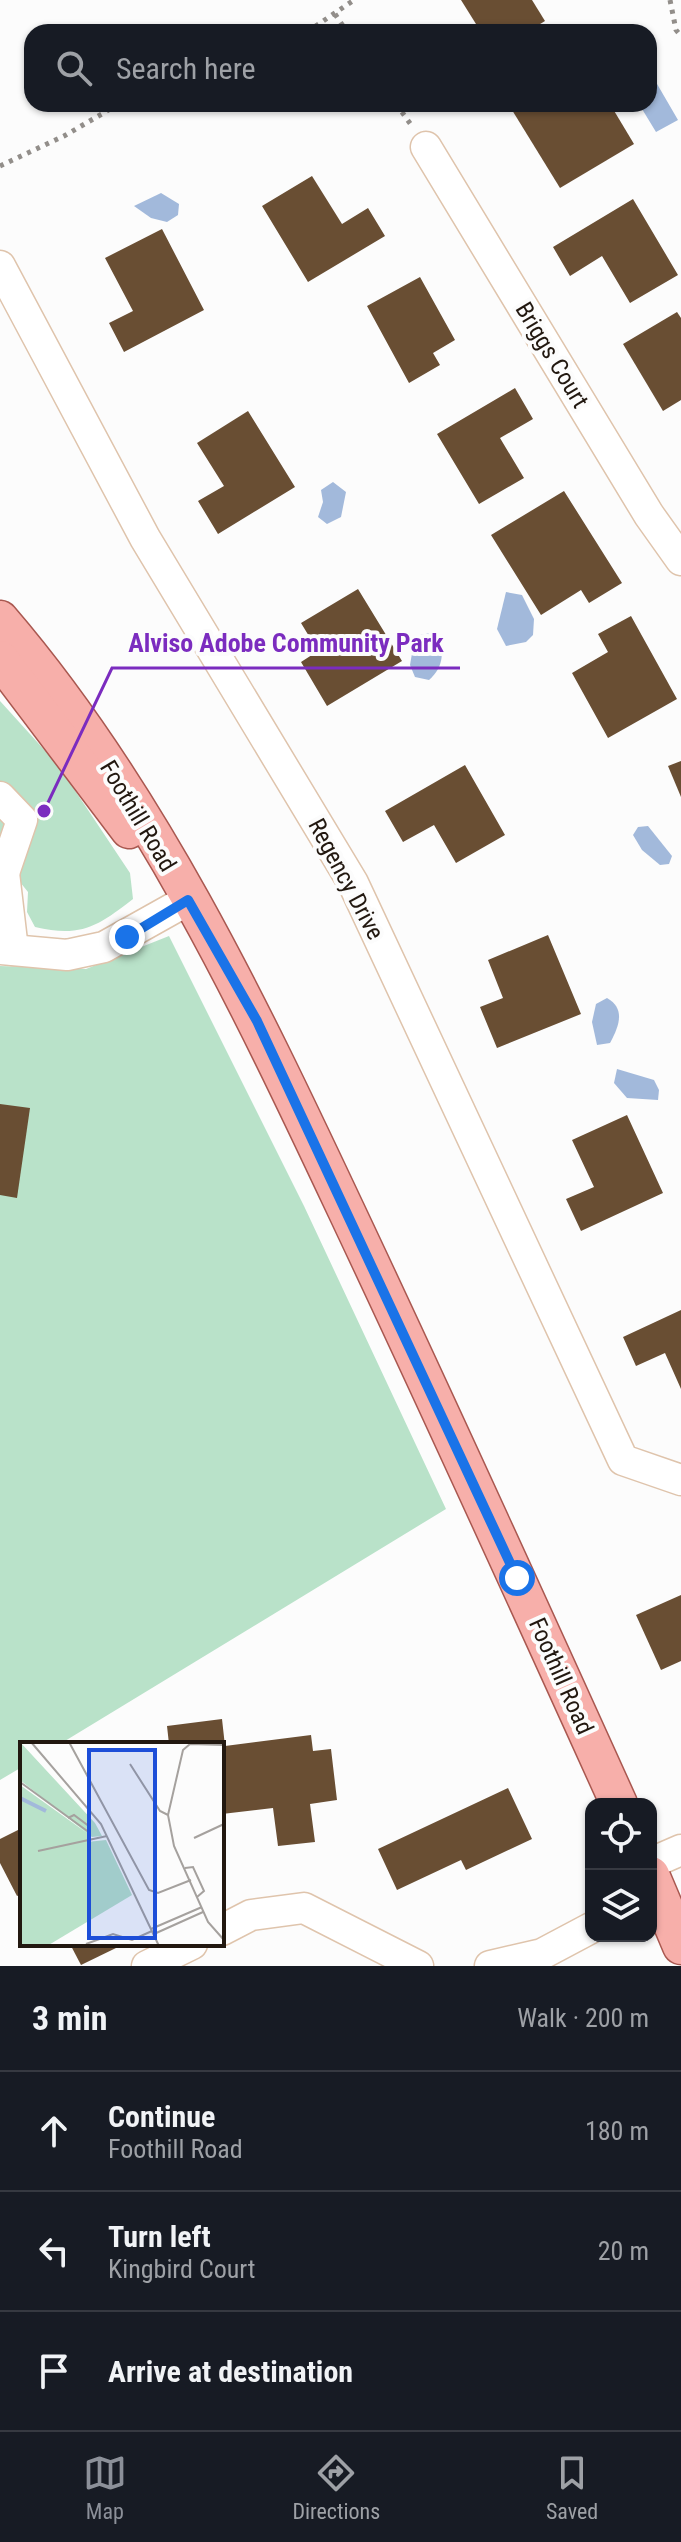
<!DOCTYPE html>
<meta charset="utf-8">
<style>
:root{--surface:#171b24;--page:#20242c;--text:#f1f3f6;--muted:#9ea1a6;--line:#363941;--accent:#8c9099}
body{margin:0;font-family:"Roboto Condensed",sans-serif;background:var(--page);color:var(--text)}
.controls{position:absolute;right:24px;bottom:24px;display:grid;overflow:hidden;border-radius:16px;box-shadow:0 2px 6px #0004}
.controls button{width:72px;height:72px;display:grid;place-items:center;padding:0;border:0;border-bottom:2px solid var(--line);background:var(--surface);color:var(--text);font:40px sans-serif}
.stop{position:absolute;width:24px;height:24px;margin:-18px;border:6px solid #1a73e8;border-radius:50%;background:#fff}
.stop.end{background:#1a73e8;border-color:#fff;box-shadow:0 2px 8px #0008}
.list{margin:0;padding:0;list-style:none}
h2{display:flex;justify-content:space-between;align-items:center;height:104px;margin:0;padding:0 32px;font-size:34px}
h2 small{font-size:26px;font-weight:400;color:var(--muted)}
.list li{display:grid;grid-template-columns:52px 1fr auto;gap:24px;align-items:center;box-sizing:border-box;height:120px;padding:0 32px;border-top:2px solid var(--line)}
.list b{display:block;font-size:30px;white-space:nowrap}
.list p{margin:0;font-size:26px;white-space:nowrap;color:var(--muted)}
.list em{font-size:26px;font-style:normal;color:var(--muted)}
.icon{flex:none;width:44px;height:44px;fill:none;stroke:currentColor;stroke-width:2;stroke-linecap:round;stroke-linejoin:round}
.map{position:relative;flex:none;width:681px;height:1966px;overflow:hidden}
.search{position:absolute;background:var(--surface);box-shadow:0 2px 6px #0004;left:24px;right:24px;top:24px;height:88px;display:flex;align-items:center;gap:20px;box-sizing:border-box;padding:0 28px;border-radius:24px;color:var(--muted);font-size:30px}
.sheet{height:464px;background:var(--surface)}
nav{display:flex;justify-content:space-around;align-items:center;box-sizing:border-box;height:112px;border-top:2px solid var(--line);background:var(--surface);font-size:22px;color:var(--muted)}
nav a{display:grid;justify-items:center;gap:4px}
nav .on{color:var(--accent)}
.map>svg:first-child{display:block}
.green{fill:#b9e2c9}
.water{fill:#a2b9db}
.building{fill:#694e33}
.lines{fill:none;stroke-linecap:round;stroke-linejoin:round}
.minor-casing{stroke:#dfc4ac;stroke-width:33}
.major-casing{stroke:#a95850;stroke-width:39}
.path{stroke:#928e8a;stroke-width:5;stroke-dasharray:4 6;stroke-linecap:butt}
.minor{stroke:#fff;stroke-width:30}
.major{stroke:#f7afaa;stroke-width:36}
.route{stroke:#1a73e8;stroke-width:10}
.labels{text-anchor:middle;stroke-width:8;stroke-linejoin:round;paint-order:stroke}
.street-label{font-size:24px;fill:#221810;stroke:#fcfcfc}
.inset-river{fill:none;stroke:#a2b9db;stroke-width:4}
.inset-road{fill:none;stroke:#a5a19e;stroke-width:2}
.view{fill:#1d4ed8;fill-opacity:0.15;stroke:#1d4ed8;stroke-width:4}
.inset-edge{fill:none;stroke:#221810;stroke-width:4}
.leader{fill:none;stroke:#7b2cbf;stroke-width:3}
.callout-dot{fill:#7b2cbf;stroke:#fcfcfc;stroke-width:3}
.callout-label{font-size:26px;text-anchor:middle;font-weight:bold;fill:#7b2cbf;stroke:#fcfcfc;stroke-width:8;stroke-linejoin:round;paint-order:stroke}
</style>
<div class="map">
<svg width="681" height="1966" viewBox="0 0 681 1966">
<rect width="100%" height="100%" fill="#fcfcfc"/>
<!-- green -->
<g class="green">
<path d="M 0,701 L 58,765 L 130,873 L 133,899 C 98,926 81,938 35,927 L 27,912 L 28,892 L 0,857 Z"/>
<path d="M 169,936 L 304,1206 L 446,1509 L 60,1744 L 22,1744 L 22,1767 L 0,1780 L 0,966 L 86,969 Z"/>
</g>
<!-- water -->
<g class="water">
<path d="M 653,77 L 678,120 L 656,132 L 639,104 L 649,104 L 649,80 Z"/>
<path d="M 161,193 L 179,204 L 178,215 L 167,222 L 151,218 L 134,206 Z"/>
<path d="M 333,482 L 346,492 L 341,517 L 327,524 L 318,517 L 323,502 L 321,490 Z"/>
<path d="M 506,592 L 522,595 L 534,619 L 533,635 L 526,642 L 506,646 L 497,629 Z"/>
<path d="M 431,633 C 447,647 444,667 429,680 L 415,677 L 410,665 L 415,636 Z"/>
<path d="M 648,826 L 672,856 L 669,864 L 660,865 L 642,850 L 633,835 L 638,827 Z"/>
<path d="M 607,998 C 626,1009 619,1026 610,1043 L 597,1045 L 592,1022 L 596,1004 Z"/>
<path d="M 617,1069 L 654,1080 L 659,1090 L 658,1100 L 627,1098 L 614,1083 Z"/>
</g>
<!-- building -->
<g class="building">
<path d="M 461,0 L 532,0 L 545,21 L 527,32 L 481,32 Z"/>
<path d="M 522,104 L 610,104 L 634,144 L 560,188 L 512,110 Z"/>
<path d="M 312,176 L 342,224 L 368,208 L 385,236 L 308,282 L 262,206 Z"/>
<path d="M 633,199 L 678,275 L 630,303 L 602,256 L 570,276 L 553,247 Z"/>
<path d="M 162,229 L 204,310 L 124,352 L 109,323 L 133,311 L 105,258 Z"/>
<path d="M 420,277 L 455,340 L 433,353 L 440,365 L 409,383 L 367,306 Z"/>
<path d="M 677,312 L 681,318 L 681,400 L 663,411 L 623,344 Z"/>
<path d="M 515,388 L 533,419 L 500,438 L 524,478 L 479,504 L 437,434 Z"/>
<path d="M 248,411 L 295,487 L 218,534 L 198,501 L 224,486 L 197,443 Z"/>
<path d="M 564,491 L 622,583 L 589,603 L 581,590 L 541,615 L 491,535 Z"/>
<path d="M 358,589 L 402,661 L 327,706 L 301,662 L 318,651 L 301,623 Z"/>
<path d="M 631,616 L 677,699 L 608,738 L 572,673 L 608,652 L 598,634 Z"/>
<path d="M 681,761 L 681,797 L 668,766 Z"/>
<path d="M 465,765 L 505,835 L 456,863 L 434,825 L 403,842 L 385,811 Z"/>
<path d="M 548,935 L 581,1014 L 497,1048 L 480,1007 L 503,998 L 488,960 Z"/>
<path d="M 0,1104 L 30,1108 L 17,1198 L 0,1195 Z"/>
<path d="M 627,1115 L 663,1193 L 581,1231 L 566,1199 L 594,1187 L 572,1140 Z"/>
<path d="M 681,1310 L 681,1389 L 665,1353 L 636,1366 L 623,1337 Z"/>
<path d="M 681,1595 L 681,1661 L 661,1670 L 636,1615 Z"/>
<path d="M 222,1719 L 225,1746 L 311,1735 L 313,1751 L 331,1749 L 337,1800 L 310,1804 L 315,1842 L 278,1846 L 273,1808 L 222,1814 L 222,1744 L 169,1744 L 167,1726 Z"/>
<path d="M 508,1788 L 532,1839 L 466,1870 L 461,1860 L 397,1890 L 378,1849 Z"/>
<path d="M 22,1828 L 22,1894 L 17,1896 L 0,1863 L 0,1839 Z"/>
<path d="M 70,1944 L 114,1944 L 116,1948 L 81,1965 Z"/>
</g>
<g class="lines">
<!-- minor casing -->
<g class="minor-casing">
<g id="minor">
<path d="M 426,147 L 649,515 L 681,560"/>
<path d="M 0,266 L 145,538 L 353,883 L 623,1460 L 681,1480"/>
<path d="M 0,797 L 22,820 L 4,873"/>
<path d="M 0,870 L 4,873 L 13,950"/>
<path d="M 0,949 L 67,955 L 104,947 L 188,900"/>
<path d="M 651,1863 L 681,1850"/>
<path d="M 222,1930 L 251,1915 L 304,1908 L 418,1966"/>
<path d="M 147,1966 L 192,1944"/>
<path d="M 490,1966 L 542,1954 L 591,1928"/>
</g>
</g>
<!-- major casing -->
<g class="major-casing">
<g id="major">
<path d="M 0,619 C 148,791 250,1006 346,1210 C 439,1407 529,1605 619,1804"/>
<path d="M 0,659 L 129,830"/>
<path d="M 651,1875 L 681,1946"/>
</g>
</g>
<!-- path -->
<g class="path">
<path d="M 670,0 L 676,30 L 681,36"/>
<path d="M 335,14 L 347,32"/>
<path d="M 307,32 L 354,0"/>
<path d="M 396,104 L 412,126"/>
<path d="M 0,166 L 64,136 L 119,104"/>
</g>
<!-- minor -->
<use href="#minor" class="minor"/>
<!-- major -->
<use href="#major" class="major"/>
</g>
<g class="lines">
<!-- route -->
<path class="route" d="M 127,937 L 188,900 L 257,1021 L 517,1578"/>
</g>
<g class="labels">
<!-- street labels -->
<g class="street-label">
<text transform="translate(552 355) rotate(59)" y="8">Briggs Court</text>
<text transform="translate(138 816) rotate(59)" y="8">Foothill Road</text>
<text transform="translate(346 879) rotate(62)" y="8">Regency Drive</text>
<text transform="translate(561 1676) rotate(66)" y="8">Foothill Road</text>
</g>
</g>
<!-- overview -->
<g transform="translate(20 1742)">
<rect width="204" height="204" fill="#fcfcfc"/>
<path d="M 0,0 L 75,81 L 82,94 L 72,95 L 0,38 ZM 0,43 L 67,91 L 67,100 L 86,98 L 112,153 L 27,204 L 0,204 Z" fill="#b9e2c9"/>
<path class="inset-river" d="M 0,56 L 26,69"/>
<path class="inset-road" d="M 11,0 L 81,82 L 139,204M 49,0 L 129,148 L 138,151 L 171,138M 204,3 L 170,2 L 163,8 L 148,73 L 154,104 L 188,180 L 204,198M 110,22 L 140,69 L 148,73M 204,23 L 204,51M 0,40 L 70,91M 48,76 L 54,73 L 70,85 L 70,99M 174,96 L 204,82M 18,109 L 87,94M 165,126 L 173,125 L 184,149 L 177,155M 131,187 L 182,165M 134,192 L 183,170M 66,202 L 93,192 L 112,198 L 132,189"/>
<path class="view" d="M 69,8 L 135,8 L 135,196 L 69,196 Z"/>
<rect width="204" height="204" class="inset-edge"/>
</g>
<!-- callouts -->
<path class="leader" d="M44 811L112 668H460"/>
<circle class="callout-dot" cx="44" cy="811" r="8"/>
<g class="callout-label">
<text x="286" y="652">Alviso Adobe Community Park</text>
</g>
</svg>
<div class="controls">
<button><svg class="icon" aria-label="locate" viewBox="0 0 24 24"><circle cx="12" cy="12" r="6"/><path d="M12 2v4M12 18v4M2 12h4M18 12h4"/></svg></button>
<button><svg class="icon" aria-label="layers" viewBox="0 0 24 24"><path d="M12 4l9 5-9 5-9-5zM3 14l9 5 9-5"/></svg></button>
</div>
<div class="stop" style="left:517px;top:1578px"></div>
<div class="stop end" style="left:127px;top:937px"></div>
<div class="search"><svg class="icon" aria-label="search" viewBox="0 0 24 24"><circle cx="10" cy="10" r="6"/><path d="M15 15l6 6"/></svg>Search here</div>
</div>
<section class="sheet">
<h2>3 min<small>Walk · 200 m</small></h2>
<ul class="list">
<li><svg class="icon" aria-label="ahead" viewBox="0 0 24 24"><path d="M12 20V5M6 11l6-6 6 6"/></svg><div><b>Continue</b><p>Foothill Road</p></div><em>180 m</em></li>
<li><svg class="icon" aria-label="left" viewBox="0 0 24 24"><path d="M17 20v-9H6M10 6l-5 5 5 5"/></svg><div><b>Turn left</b><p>Kingbird Court</p></div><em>20 m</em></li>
<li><svg class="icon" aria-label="arrive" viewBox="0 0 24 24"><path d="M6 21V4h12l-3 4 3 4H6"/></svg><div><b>Arrive at destination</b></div></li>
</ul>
</section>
<nav>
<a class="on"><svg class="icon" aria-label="map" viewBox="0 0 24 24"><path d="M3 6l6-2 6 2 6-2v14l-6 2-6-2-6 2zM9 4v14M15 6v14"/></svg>Map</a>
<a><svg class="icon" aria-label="directions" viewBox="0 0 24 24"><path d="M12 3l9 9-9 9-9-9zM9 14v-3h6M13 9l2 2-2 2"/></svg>Directions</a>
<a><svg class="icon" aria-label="saved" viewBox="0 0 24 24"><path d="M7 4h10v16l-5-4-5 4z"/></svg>Saved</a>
</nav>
